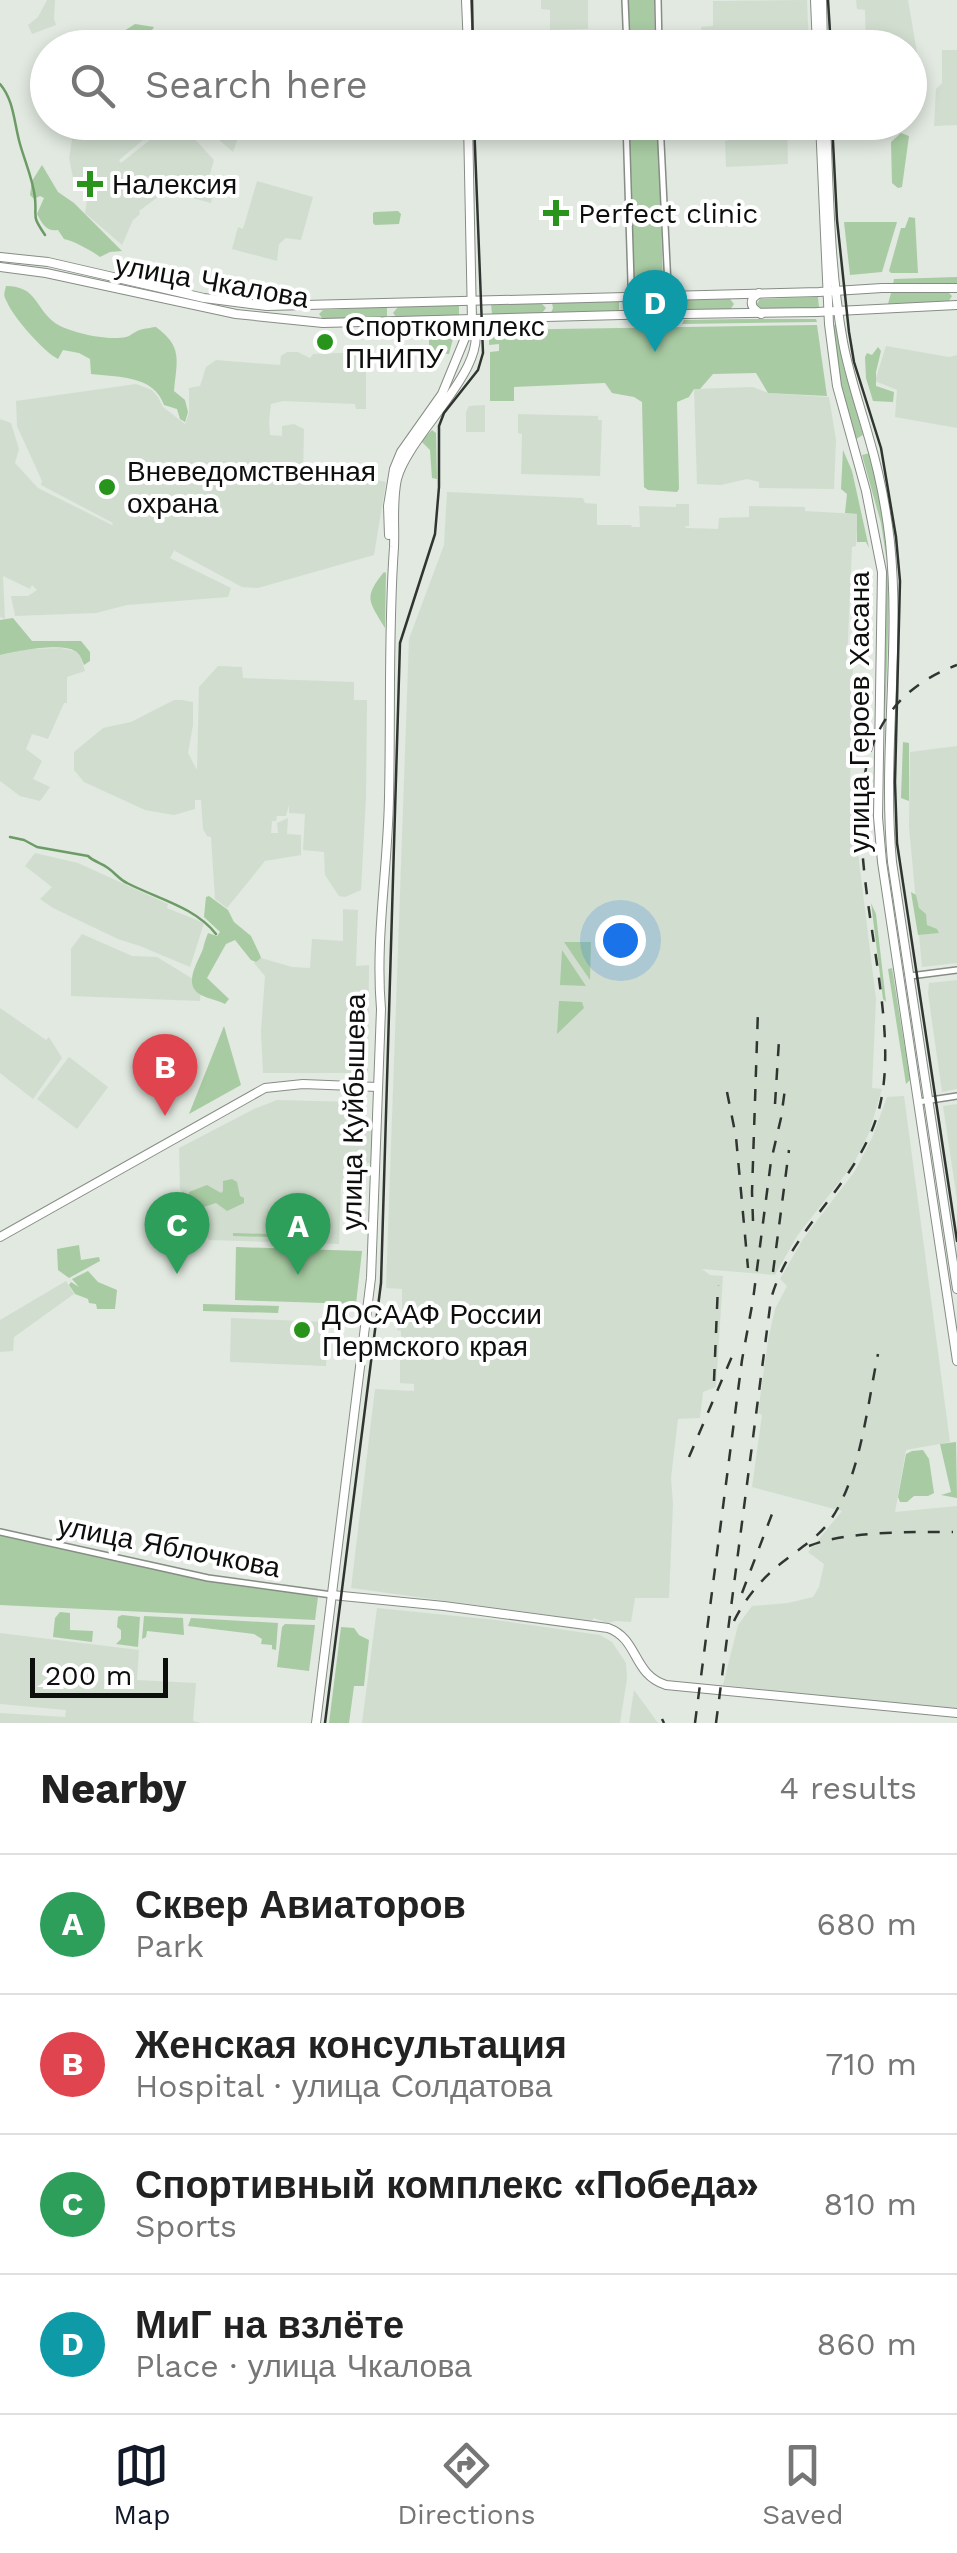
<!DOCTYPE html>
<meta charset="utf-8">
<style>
:root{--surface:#fff;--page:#f6f6f6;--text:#222;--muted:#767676;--line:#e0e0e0;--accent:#111827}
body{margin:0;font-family:"Work Sans",sans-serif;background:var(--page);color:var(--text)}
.scale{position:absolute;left:30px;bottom:25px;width:138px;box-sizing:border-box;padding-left:10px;border:5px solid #0c0f0c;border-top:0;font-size:28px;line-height:35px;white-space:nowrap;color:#0c0f0c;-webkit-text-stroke:8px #fff;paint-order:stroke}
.you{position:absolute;left:620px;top:940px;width:35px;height:35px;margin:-25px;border:8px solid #fff;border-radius:50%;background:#1a73e8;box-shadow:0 0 0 15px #1a73e833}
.badge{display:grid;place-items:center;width:65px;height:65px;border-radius:50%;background:var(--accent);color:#fff;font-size:32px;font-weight:700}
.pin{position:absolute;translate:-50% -82px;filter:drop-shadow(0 2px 5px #0008)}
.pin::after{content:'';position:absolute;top:52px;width:35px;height:30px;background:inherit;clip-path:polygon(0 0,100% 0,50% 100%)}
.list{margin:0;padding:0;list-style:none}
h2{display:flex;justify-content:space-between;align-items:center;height:130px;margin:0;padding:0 40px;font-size:42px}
h2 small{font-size:32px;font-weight:400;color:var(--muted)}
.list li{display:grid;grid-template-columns:65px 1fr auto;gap:30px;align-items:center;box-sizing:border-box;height:140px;padding:0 40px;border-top:2px solid var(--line)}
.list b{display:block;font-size:38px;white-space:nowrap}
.list p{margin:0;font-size:32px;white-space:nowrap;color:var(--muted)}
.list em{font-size:32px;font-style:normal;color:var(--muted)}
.icon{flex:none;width:55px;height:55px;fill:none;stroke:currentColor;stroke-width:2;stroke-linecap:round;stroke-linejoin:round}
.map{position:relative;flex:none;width:957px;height:1723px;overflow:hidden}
.search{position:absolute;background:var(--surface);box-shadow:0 5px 15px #0003;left:30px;right:30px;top:30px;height:110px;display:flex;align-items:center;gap:25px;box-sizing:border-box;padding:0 35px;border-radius:55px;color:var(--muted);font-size:38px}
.sheet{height:690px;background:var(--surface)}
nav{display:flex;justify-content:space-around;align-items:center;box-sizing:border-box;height:140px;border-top:2px solid var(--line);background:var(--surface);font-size:28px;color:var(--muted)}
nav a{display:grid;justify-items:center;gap:5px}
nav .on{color:var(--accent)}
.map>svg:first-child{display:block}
.built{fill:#d1decf}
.green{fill:#a8cba3}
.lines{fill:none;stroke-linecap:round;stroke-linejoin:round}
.stream{stroke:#6c9b66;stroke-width:2.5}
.minor-casing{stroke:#868d85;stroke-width:8}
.major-casing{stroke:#868d85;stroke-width:10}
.minor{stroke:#fff;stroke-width:5}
.major{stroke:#fff;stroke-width:8}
.tram{stroke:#313531;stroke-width:2.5}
.rail{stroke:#313531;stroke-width:2.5;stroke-dasharray:12 12;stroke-linecap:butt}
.poi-dot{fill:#28941c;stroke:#fff;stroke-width:4}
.labels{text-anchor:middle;stroke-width:8;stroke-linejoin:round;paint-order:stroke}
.poi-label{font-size:28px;fill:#0c0f0c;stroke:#fff;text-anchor:start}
.street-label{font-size:28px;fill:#0c0f0c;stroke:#fff}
</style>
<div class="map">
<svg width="957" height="1723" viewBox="0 0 957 1723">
<rect width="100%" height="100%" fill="#e1e9e0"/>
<!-- built -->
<g class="built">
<path d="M 47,0 L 55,0 L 54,19 L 56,25 L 32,34 L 28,25 L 38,17 Z"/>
<path d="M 541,0 L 588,0 L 588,29 L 550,30 L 550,10 L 541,9 Z"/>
<path d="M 807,0 L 809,47 L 702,47 L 701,27 L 713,26 L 713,1 Z"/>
<path d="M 856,0 L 908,0 L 921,76 L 910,77 L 910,48 L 866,47 L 865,10 L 857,9 Z"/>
<path d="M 942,50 L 957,50 L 957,125 L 934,126 L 936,89 L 942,83 Z"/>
<path d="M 75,123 L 163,123 L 119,160 L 121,163 L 171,123 L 180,123 L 214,160 L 207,184 L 215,187 L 211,203 L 166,191 L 139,211 L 140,214 L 133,220 L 122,245 L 85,213 L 89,187 L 74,183 L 69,158 Z"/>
<path d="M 199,123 L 243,123 L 233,152 L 208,130 Z"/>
<path d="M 728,123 L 787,123 L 788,164 L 726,167 L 725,141 L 729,140 Z"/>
<path d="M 257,181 L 313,197 L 301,240 L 286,238 L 279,244 L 277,261 L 232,249 L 238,227 L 243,229 Z"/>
<path d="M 886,346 L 949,357 L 957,355 L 957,428 L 895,417 L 897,390 L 875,381 Z"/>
<path d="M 287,352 L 298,352 L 310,358 L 313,354 L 366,352 L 366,409 L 356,409 L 355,404 L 283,401 L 271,404 L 269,421 L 270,435 L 282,436 L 282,426 L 294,424 L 304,429 L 303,476 L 336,481 L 339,472 L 386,482 L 374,555 L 258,588 L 242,587 L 175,551 L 175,549 L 170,558 L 231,588 L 228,597 L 127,605 L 96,613 L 15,616 L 11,596 L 28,596 L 37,590 L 32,585 L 30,589 L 3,576 L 5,619 L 0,617 L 0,419 L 11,423 L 19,449 L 15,463 L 38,488 L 112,525 L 113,523 L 41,485 L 42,481 L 17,426 L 16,401 L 136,384 L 152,390 L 158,397 L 163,407 L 185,424 L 189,413 L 189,388 L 200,386 L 206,367 L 216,360 L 280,365 L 281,356 Z"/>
<path d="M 753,387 L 768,393 L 829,397 L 836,440 L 834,489 L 759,488 L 759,482 L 747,479 L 721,485 L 697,484 L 694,389 Z"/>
<path d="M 485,405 L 485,432 L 466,432 L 466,412 L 469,406 Z"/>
<path d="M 518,414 L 598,416 L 598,420 L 602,420 L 600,476 L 521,474 L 522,434 L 518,433 Z"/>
<path d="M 447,492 L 583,498 L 585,503 L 597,504 L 597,525 L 631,525 L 632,527 L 640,527 L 639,506 L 676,507 L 676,504 L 689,504 L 689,526 L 685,526 L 686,528 L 718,529 L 719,518 L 749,517 L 749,506 L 805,507 L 805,511 L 858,514 L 856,546 L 852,547 L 847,662 L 853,663 L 850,788 L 876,999 L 872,1088 L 882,1089 L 869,1133 L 854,1163 L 797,1236 L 775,1275 L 702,1269 L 710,1275 L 723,1276 L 716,1387 L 703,1392 L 700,1418 L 678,1419 L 671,1478 L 673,1504 L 669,1598 L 635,1598 L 631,1622 L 616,1621 L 607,1623 L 594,1618 L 591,1621 L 351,1588 L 375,1389 L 414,1391 L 414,1384 L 400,1383 L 400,1356 L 398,1355 L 398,1347 L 410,1345 L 411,1338 L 401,1337 L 401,1331 L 397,1330 L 398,1323 L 402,1323 L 402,1289 L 386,1288 L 409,639 L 444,545 Z"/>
<path d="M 61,648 L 74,651 L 80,655 L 85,671 L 67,677 L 67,703 L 64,703 L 48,739 L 32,734 L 26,749 L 42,761 L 33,779 L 50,787 L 40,801 L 20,796 L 0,781 L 0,650 Z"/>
<path d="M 218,666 L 242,667 L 243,678 L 354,682 L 354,700 L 367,700 L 366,797 L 361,890 L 345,897 L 339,896 L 325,875 L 324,852 L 303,850 L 305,814 L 289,813 L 289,805 L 286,816 L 277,816 L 276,821 L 272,821 L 271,833 L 278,833 L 277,823 L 288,818 L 287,834 L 301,835 L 301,855 L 265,861 L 227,908 L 215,899 L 211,837 L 207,836 L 203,829 L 201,800 L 195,800 L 195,809 L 174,815 L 145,810 L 84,782 L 74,770 L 74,752 L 103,728 L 131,722 L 174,700 L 182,700 L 193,702 L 193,725 L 188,753 L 197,770 L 199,687 Z"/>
<path d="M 957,746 L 957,963 L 922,967 L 909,827 L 910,752 Z"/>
<path d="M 35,853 L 78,863 L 168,904 L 167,908 L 204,923 L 190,967 L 140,946 L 118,939 L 53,908 L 40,899 L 52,887 L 25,866 Z"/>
<path d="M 343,909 L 358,910 L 356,966 L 369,965 L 368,1073 L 263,1073 L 261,1031 L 265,976 L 254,963 L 261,958 L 292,967 L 310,968 L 312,939 L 343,941 Z"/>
<path d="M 82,934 L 132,956 L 157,957 L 201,984 L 200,1001 L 71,996 L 71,949 Z"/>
<path d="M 957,980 L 957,1089 L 942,1092 L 928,993 L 929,983 Z"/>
<path d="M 0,1008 L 46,1040 L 49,1037 L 62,1058 L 33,1099 L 0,1073 Z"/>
<path d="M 69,1057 L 108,1087 L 77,1129 L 37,1099 Z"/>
<path d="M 904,1096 L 950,1442 L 906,1450 L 895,1512 L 957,1506 L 957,1709 L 902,1706 L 723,1685 L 738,1625 L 752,1606 L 788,1603 L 813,1597 L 819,1587 L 824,1564 L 808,1552 L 842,1511 L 752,1487 L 762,1415 L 758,1413 L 768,1340 L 775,1309 L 787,1286 L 780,1279 L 803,1239 L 855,1171 L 872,1138 L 887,1097 Z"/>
<path d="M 277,1100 L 356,1102 L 355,1131 L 372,1131 L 371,1163 L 350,1165 L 341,1184 L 339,1244 L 209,1240 L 180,1189 L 179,1148 L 254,1109 Z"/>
<path d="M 957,1104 L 957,1200 L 943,1106 Z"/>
<path d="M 66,1281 L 74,1294 L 14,1337 L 13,1351 L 0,1352 L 0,1320 Z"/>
<path d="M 231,1318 L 328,1322 L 326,1366 L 230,1362 Z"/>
<path d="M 377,1608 L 496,1620 L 600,1635 L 612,1642 L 626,1663 L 627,1679 L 620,1723 L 362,1723 Z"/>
<path d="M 0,1633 L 139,1650 L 137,1680 L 196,1683 L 193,1721 L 201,1723 L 0,1723 L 0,1713 L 65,1717 L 66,1710 L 0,1704 Z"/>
<path d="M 634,1690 L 658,1723 L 629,1723 Z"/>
</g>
<!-- green -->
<g class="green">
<path d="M 627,0 L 654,0 L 655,47 L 629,47 Z"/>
<path d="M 135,24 L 154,27 L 141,47 L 121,36 L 124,31 Z"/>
<path d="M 628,123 L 658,123 L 663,284 L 632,285 Z"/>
<path d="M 901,133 L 909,136 L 902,187 L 898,188 L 892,183 L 891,142 Z"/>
<path d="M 42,165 L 58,192 L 74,203 L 122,251 L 110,252 L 100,257 C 92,251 74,241 64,239 L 58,230 C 46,232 42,223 37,214 L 44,198 L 40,196 L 34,199 L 30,195 L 32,181 Z"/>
<path d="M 398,211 L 401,214 L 399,224 L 375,225 L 373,223 L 373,213 L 375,212 Z"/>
<path d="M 909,217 L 915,218 L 918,273 L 891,273 L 889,271 L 901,228 L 905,228 Z"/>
<path d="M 844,222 L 897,222 L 882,272 L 850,275 Z"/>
<path d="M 957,277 L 957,284 L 893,284 L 894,279 Z"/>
<path d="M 6,286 C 37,286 35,308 55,323 C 70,333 108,341 126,337 C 131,336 135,331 140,330 C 143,329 154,327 156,327 C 183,347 177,360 174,391 L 185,400 L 188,412 L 185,422 L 180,419 L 177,409 L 164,405 C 154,375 117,377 91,374 L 90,359 L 79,353 L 63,350 L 58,359 C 44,352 13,317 7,302 C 3,294 4,295 6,286 Z"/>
<path d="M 891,293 L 949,293 L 952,296 L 949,301 L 888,304 Z"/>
<path d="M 818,297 L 819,308 L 761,310 L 756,305 L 760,299 Z"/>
<path d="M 730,299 L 734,304 L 730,310 L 643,312 L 638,307 L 639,303 L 644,301 Z"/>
<path d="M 619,301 L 619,312 L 551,313 L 553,308 L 552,303 Z"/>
<path d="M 541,303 L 546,308 L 542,313 L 492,315 L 491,304 Z"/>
<path d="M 459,304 L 459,315 L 397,318 L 393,313 L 398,307 Z"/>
<path d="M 387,307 L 387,318 L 323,319 L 319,314 L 323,310 Z"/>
<path d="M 742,319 L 816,319 L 817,322 L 682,324 L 684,320 Z"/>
<path d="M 817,325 L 827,396 L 768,393 L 756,373 L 713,374 L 700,389 L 694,389 L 689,397 L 677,402 L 679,489 L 677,492 L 648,490 L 644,487 L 642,402 L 634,397 L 612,393 L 605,383 L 514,387 L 514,401 L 490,401 L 490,352 L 499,351 L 499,344 L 489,345 L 489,330 Z"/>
<path d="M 833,325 L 836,325 L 843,365 L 863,435 L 856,439 L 841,385 Z"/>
<path d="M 450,330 L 454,335 L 449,354 L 431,353 L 429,351 L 429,331 Z"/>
<path d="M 878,347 L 881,351 L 876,372 L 876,386 L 894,392 L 893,402 L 873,401 L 866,378 L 865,357 L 867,353 L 872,355 Z"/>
<path d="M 432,430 L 436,433 L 437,479 L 432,478 L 430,450 L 421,441 Z"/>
<path d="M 843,450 L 852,471 L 869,548 L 866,542 L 857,542 L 857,514 L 845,513 L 847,494 L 841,489 Z"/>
<path d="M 870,453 C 895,544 888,626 885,718 L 883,721 L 887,563 L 881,523 L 862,455 Z"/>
<path d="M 384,572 L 386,573 L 385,628 C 369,601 363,598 384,572 Z"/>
<path d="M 13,618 L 32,641 L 81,641 L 90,652 L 90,661 L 84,665 C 81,658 81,655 75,651 C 62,642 15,651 0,655 L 0,620 Z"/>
<path d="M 903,742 L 909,743 L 909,801 L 901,798 Z"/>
<path d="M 911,892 L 916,895 L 919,908 L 926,914 L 927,925 L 937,929 L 939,933 L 918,935 Z"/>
<path d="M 209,896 L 228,910 L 234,922 L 251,936 L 260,955 L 261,958 L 256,962 L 251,960 L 235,940 L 226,944 L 207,978 L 229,999 L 225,1004 C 218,1000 208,999 201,995 C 182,985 198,962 203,949 C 204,944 206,938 208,933 L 217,936 L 220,932 L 204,917 L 206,897 Z"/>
<path d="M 871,903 L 876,914 L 886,1002 L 883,999 Z"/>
<path d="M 564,942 L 591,942 L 590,980 Z"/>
<path d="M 562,950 L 586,986 L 560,985 Z"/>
<path d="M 892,968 L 910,1080 L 906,1084 L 888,969 Z"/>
<path d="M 559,1001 L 582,1002 L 584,1008 L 557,1034 Z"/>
<path d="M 224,1026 L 241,1085 L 189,1114 Z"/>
<path d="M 232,1179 L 237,1182 L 240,1196 L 244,1198 L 244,1203 L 227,1211 L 216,1203 L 195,1210 L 194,1201 L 189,1197 L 189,1192 L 207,1185 L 221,1193 L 223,1191 L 223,1181 Z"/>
<path d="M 277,1212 L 303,1214 L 307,1222 L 304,1235 L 306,1238 L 233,1236 L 233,1233 L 269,1234 L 268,1219 Z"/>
<path d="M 79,1245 L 81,1260 L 99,1257 L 100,1261 L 69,1278 L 58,1270 L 57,1249 Z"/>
<path d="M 236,1247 L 362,1251 L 356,1304 L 235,1300 Z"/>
<path d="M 88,1271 L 98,1282 L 117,1290 L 115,1309 L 97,1309 L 96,1304 L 89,1303 L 88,1299 L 75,1294 L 69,1285 L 71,1282 L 79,1287 L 72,1279 Z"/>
<path d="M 203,1304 L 279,1306 L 278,1313 L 203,1311 Z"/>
<path d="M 956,1442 L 957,1498 L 941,1495 L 951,1492 L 940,1444 Z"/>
<path d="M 923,1450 L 929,1459 L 934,1493 L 928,1496 L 914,1496 L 907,1502 L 900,1502 L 898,1497 L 906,1454 L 912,1451 Z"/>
<path d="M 0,1534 L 199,1578 L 318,1597 L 315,1620 L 0,1605 Z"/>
<path d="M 60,1612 L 70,1613 L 70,1630 L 93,1631 L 92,1642 L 53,1637 L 55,1618 Z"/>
<path d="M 122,1615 L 140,1617 L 138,1647 L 116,1644 L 121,1639 L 121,1630 L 117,1627 L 118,1617 Z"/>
<path d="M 144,1616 L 183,1618 L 184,1635 L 147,1631 L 146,1637 L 142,1639 Z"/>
<path d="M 191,1618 L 278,1623 L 276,1650 L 272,1649 L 272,1645 L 261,1644 L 262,1639 L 254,1634 L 188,1626 Z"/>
<path d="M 285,1624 L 315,1625 L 309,1671 L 277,1667 L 282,1627 Z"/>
<path d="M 341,1627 L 354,1628 L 359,1635 L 369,1640 L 364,1686 L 354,1686 L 349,1723 L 329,1723 Z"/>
</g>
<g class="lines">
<!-- stream -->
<g class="stream">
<path d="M 0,84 C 14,100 14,123 20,144 C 25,162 33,179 35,198 C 37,220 31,214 45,235"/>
<path d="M 10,837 L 24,840 L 37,847 L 88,856 C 94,862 102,863 108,868 C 115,873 120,880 127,883 C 158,899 195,907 216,934"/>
</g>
<!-- minor casing -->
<g class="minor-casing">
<g id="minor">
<path d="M 625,0 L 627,48"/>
<path d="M 658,0 L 659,48"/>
<path d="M 626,122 L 632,314"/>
<path d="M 660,122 L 668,286 L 668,290 L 675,294"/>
<path d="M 910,976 L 957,970"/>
<path d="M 918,1102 L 957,1096"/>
<path d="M 0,1532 L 208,1578 L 332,1595"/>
</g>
</g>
<!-- major casing -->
<g class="major-casing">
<g id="major">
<path d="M 466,0 L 468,48"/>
<path d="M 815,0 L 817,48"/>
<path d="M 822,0 L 823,48"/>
<path d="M 820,122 L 829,324 L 837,386 L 866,491 L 882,572 L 878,817 L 882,862 L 957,1361"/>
<path d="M 826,122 C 829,195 830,271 843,342 C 849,375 860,406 869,438 C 879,472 886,507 890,542 C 901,648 882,755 892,862 L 957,1289"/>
<path d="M 0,257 L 48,262 L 204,298 L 267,306 L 819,292 L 882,288 L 957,288"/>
<path d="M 0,267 L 46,273 L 236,314 L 323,323 L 621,315 L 817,312 L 957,305"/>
<path d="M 759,293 L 753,298 C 749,306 755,310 761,314"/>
<path d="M 389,535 L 388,506 L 394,469 L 401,452 L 442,394 L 472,321"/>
<path d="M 0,1237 L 265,1088 L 303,1084 L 378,1087"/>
<path d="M 332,1595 L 444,1606 L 608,1628 C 639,1639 632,1674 666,1685 L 957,1713"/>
<path d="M 316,1723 L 371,1278 L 381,1009 C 375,938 388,868 389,797 C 391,714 388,630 394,547 C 395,525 392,502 397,479 C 408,434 495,364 472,321 L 468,122"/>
</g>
</g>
<!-- minor -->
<use href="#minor" class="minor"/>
<!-- major -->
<use href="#major" class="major"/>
<!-- tram -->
<g class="tram">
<path d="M 472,0 L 473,48"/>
<path d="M 828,0 L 831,48"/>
<path d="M 832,122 L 837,220 L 849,332 L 854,362 L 881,448 L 896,537 L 900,581 L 895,782 L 897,843 L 957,1241"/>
<path d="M 325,1723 L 381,1283 L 400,643 L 435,534 L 439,487 L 439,426 L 444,413 L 478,370 L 483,353 L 474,122"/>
</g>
<!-- rail -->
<g class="rail">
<path d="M 727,1092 L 736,1137 L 748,1268"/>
<path d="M 775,1104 L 779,1040"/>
<path d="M 753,1221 L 752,1192 L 758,1010"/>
<path d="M 773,1272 L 789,1150"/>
<path d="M 714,1381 L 718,1285"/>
<path d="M 689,1457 L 736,1347"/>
<path d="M 809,1546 C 845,1531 913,1532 953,1532"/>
<path d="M 742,1593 L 772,1514"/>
<path d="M 734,1621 C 746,1597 763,1577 784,1561 C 799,1549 814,1540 826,1526 C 860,1484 867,1406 878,1354"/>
<path d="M 662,1719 L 664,1723"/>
<path d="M 695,1723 L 742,1360 L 753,1300 L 771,1161 L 781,1118 L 785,1089"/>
<path d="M 716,1723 L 771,1299 C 791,1226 860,1183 879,1109 C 915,974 775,733 957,665"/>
</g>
</g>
<!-- markers -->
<g class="poi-dot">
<path d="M85 169h10v10h10v10h-10v10h-10v-10h-10v-10h10z"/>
<path d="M551 198h10v10h10v10h-10v10h-10v-10h-10v-10h10z"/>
<circle cx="325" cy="342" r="10"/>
<circle cx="107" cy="487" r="10"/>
<circle cx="302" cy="1330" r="10"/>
</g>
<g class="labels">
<!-- poi labels -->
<g class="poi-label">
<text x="112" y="194">Налексия</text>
<text x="578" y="223">Perfect clinic</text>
<text x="345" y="336">Спорткомплекс<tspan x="345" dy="32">ПНИПУ</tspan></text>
<text x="127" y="481">Вневедомственная<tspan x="127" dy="32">охрана</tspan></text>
<text x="322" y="1324">ДОСААФ России<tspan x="322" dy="32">Пермского края</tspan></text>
</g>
<!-- street labels -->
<g class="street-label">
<text transform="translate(212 281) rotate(10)" y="10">улица Чкалова</text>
<text transform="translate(859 712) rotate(-90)" y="10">улица Героев Хасана</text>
<text transform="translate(353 1112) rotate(-89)" y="10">улица Куйбышева</text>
<text transform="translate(169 1546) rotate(11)" y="10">улица Яблочкова</text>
</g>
</g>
</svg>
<div class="scale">200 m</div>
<div class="you"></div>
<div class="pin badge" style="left:298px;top:1275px;background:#2e9e5b">A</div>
<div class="pin badge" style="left:165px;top:1116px;background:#e0444e">B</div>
<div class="pin badge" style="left:177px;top:1274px;background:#2e9e5b">C</div>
<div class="pin badge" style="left:655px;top:352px;background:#0f9aa8">D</div>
<div class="search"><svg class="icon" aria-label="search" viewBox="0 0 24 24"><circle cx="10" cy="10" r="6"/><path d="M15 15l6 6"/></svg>Search here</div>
</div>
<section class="sheet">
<h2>Nearby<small>4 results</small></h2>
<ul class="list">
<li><span class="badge" style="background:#2e9e5b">A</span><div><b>Сквер Авиаторов</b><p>Park</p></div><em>680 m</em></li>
<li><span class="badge" style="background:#e0444e">B</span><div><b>Женская консультация</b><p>Hospital · улица Солдатова</p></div><em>710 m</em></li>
<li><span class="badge" style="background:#2e9e5b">C</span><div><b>Спортивный комплекс «Победа»</b><p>Sports</p></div><em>810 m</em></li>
<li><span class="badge" style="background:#0f9aa8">D</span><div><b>МиГ на взлёте</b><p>Place · улица Чкалова</p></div><em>860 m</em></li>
</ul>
</section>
<nav>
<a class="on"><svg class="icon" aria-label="map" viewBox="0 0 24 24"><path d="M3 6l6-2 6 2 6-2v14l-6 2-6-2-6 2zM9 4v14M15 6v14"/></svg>Map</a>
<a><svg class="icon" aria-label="directions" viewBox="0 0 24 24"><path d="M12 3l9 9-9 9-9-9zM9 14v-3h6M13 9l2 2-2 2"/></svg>Directions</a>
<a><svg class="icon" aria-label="saved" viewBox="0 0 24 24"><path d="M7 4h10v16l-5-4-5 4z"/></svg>Saved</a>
</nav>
